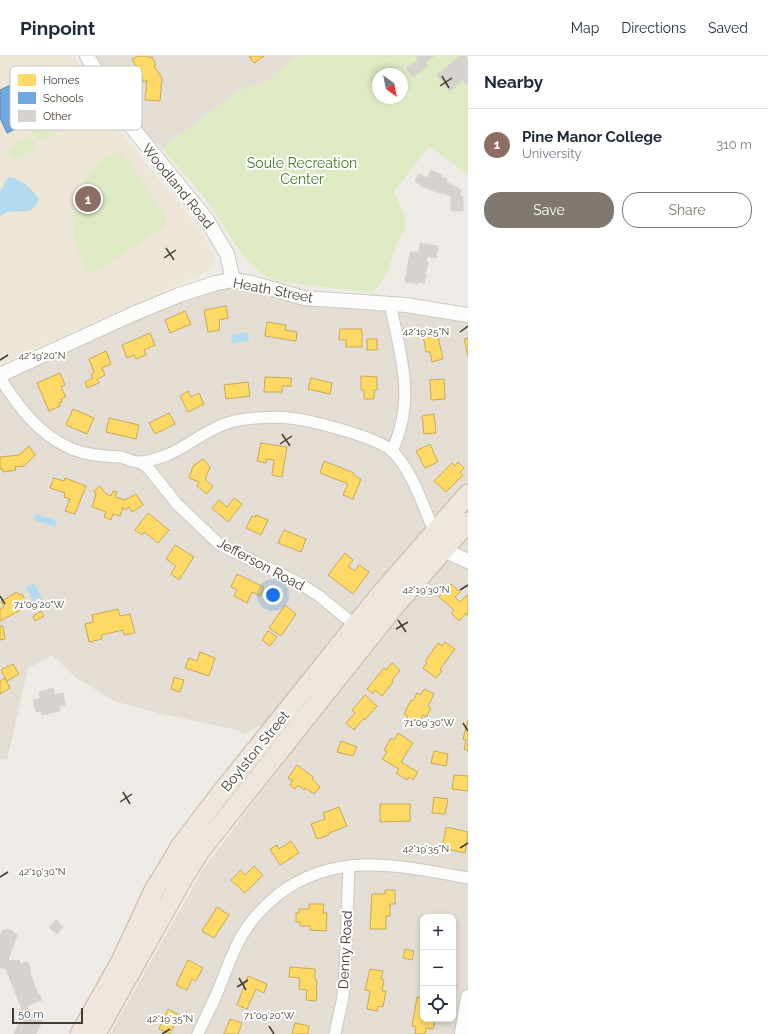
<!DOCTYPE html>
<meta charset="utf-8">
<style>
:root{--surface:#fff;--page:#f6f6f7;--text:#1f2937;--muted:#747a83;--line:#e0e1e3;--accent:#807971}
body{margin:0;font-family:Raleway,sans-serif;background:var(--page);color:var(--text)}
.controls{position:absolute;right:12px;bottom:12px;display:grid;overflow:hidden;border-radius:8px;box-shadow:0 2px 6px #0003}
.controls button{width:36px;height:36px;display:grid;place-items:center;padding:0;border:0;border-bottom:1px solid var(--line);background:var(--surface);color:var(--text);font:20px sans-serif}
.compass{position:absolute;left:372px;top:12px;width:36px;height:36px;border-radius:50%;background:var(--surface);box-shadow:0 2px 6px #0003;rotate:148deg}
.scale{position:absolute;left:12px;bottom:10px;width:71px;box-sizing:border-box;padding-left:4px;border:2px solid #443c32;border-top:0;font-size:11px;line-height:14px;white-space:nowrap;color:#443c32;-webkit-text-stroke:3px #fff;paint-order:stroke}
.you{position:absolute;left:273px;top:539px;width:14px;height:14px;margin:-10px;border:3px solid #fff;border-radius:50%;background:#1a73e8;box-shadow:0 0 0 6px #1a73e833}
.badge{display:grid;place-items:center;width:26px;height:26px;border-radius:50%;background:var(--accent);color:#fff;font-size:13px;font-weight:700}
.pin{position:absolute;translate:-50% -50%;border:2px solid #fff;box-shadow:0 1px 4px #0006}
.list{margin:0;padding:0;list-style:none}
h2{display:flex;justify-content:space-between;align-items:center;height:52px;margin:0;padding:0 16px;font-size:17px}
h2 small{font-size:13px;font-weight:400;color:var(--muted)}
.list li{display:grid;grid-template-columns:26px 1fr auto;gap:12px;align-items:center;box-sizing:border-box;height:72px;padding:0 16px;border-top:1px solid var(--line)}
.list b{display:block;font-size:15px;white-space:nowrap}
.list p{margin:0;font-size:13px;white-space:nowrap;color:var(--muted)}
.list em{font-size:13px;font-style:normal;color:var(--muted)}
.actions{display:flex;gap:8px;padding:12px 16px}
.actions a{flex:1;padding:9px 0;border:1px solid var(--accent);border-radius:16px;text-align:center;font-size:14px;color:var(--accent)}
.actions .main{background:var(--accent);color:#fff}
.icon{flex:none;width:22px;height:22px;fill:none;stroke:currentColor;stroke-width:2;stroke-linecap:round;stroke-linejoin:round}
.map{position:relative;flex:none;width:468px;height:978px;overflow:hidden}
header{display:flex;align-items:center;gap:24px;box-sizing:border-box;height:56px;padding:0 20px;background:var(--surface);border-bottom:1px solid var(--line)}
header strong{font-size:19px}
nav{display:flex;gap:22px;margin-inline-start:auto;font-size:14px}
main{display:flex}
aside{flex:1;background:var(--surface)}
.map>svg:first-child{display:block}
.residential{fill:#e3ddd3;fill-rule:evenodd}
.education{fill:#ede6d7}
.green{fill:#deeac3;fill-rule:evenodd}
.water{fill:#b2dbf0}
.homes{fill:#ffd966;stroke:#c7aa56}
.schools{fill:#6fa8dc;stroke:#6288a9}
.building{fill:#d6d2cd;stroke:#d7d2cc}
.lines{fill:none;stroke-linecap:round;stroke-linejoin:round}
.minor-casing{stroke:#cbc7c2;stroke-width:13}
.tertiary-casing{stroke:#cbc7c2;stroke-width:16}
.trunk-casing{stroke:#c8b79f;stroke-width:21}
.minor{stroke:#fcfcfb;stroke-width:11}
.tertiary{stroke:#fcfcfb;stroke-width:14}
.trunk{stroke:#eee6dc;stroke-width:19}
.ticks{fill:none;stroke:#443c32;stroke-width:1.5}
.labels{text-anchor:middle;stroke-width:4;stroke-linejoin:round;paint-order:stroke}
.park-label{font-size:14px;fill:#487923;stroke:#fff}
.street-label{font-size:14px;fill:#443c32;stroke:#fff}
.key{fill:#fff;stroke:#c7c4c2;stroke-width:1}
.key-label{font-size:11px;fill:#443c32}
.ticks-label{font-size:10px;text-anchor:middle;fill:#443c32;stroke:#fff;stroke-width:4;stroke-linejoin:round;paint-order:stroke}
</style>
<header>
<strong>Pinpoint</strong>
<nav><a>Map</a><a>Directions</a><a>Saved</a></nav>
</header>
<main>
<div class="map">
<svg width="468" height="978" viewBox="0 0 468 978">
<rect width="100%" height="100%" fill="#eeebe6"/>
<!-- residential -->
<g class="residential">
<path d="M 95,0 L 298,0 L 265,26 L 238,35 L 162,93 L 132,63 L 116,41 Z"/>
<path d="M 241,228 L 468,263 L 468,428 L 267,666 L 244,678 L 238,674 L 162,658 L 114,645 L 75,621 L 52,599 L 28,612 L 7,704 L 0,702 L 0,325 L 164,250 L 212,233 Z"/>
<path d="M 468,479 L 468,978 L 110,978 L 203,813 L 372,590 ZM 423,861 L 453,861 L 453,963 L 423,963 Z"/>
</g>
<!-- education -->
<path class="education" d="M 0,0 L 74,0 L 101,50 L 121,77 L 188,159 L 205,184 L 215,201 L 215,206 L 212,212 L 206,216 L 0,308 Z"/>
<!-- green -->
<g class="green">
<path d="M 298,0 L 468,0 L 468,119 L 429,90 L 394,136 L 403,156 L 405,165 L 405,172 L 396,189 L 388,215 L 373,237 L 282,226 C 246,218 231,179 212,152 C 197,131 179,112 162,93 L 238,35 L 265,26 ZM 378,18 L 402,18 L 402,42 L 378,42 Z"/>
<path d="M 55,62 L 61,74 L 37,86 L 32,74 Z"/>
<path d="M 29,80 L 37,91 L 15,106 L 7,95 Z"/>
<path d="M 120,93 L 166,162 L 165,170 L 91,219 C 87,212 82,205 79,198 C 67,167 74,129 99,107 C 105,101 113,98 120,93 Z"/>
</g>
<!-- water -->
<g class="water">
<path d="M 9,121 C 22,123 31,132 39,143 C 33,160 23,154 9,156 C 6,156 3,158 0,160 L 0,136 L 2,133 L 4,127 Z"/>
<path d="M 247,276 L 249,285 L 232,288 L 231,279 Z"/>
<path d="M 36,458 L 57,465 L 55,471 L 34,464 Z"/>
<path d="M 33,528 L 34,529 L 36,529 L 42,543 L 34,547 L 26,531 Z"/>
</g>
<!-- homes -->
<g class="homes">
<path d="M 138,0 L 148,0 L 149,2 L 152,1 L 156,9 L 154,10 L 162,22 L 160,45 L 145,44 L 147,24 L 144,26 L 132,3 Z"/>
<path d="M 249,0 L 264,0 L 254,7 Z"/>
<path d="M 226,250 L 228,262 L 219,264 L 220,274 L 208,276 L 204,254 Z"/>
<path d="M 185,255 L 191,268 L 170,277 L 165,264 Z"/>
<path d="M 267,266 L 286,269 L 285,274 L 297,276 L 296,285 L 265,280 Z"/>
<path d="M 340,273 L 362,273 L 362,291 L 346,291 L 346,284 L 339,284 Z"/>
<path d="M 437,276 L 443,303 L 432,306 L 430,296 L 426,296 L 423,279 Z"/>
<path d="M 150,277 L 155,289 L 144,294 L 146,299 L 136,303 L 134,299 L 127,302 L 122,289 Z"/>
<path d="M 468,282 L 468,300 L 464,283 Z"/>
<rect x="367" y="283" width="10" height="11"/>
<path d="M 106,295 L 111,308 L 102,312 L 105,319 L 97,323 L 99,327 L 87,332 L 85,326 L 93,322 L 91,318 L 94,316 L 89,303 Z"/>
<path d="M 60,317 L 65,329 L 61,331 L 66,341 L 61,343 L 62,346 L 59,347 L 60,350 L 49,355 L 37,327 Z"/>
<path d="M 361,320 L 377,321 L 377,334 L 374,334 L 374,343 L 364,343 L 364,334 L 361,334 Z"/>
<path d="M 265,321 L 291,322 L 291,330 L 282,330 L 282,336 L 264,336 Z"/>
<path d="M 311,322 L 332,327 L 330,338 L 308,333 Z"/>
<path d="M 444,323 L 445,343 L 431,344 L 430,324 Z"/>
<path d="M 248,326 L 250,340 L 226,343 L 224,329 Z"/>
<path d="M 188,335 L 191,341 L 199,337 L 204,348 L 188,356 L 180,340 Z"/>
<path d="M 73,353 L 94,362 L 87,378 L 66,369 Z"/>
<path d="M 169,357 L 175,368 L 155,378 L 149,367 Z"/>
<path d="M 434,358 L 436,377 L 424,378 L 422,360 Z"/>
<path d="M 109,362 L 139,369 L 136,383 L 106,376 Z"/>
<path d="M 261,387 L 287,391 L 282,421 L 272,419 L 274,404 L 267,403 L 266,407 L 257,405 Z"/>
<path d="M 430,388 L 438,406 L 425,412 L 416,395 Z"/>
<path d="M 29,390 L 35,399 L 24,410 L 15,411 L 16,414 L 3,416 L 3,413 L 0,413 L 0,401 L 19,399 Z"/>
<path d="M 203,403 L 210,411 L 205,424 L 213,430 L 207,438 L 197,430 L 199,426 L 189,422 L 193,410 Z"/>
<path d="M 324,405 L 354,417 L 353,419 L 361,423 L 353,443 L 343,439 L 348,428 L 320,417 Z"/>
<path d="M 458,406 L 464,412 L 460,416 L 463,419 L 446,436 L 434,425 L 452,407 L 455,410 Z"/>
<path d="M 54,422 L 64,425 L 65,422 L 86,430 L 75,458 L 65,455 L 70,443 L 64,441 L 65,437 L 50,432 Z"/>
<path d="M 100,430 L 105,437 L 111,440 L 113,435 L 117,436 L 115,441 L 125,444 L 136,438 L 143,449 L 132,456 L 129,451 L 125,454 L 123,451 L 120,460 L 113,458 L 111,464 L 104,461 L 106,456 L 92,451 L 96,439 L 94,435 Z"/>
<path d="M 234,442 L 242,448 L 228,466 L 212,452 L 219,444 L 227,451 Z"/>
<path d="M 148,457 L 169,474 L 158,487 L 144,476 L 142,479 L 135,474 Z"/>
<path d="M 256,459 L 268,464 L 261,479 L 246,472 L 252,460 L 255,461 Z"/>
<path d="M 284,474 L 306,483 L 301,496 L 278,487 Z"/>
<path d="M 175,489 L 194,501 L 179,524 L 171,518 L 176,510 L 166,503 Z"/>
<path d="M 345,497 L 353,504 L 348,510 L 355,515 L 359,509 L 369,516 L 353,538 L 328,519 Z"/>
<path d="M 237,518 L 264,531 L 260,540 L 252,536 L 247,547 L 234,540 L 237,534 L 231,531 Z"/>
<path d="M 451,528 L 460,536 L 455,541 L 460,546 L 467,539 L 468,540 L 468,560 L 466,557 L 459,565 L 451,557 L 454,554 L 439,541 Z"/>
<path d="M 17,536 L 19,539 L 22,538 L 28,550 L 0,565 L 0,553 L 4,551 L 1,545 Z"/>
<path d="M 285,549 L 296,558 L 281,580 L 269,572 Z"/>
<path d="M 118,553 L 120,560 L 130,558 L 135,577 L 124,579 L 123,574 L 101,579 L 102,583 L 89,586 L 85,568 L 93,566 L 92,559 Z"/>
<path d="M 41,555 L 44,560 L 35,565 L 33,560 Z"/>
<path d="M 0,570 L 3,570 L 5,583 L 0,584 Z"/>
<path d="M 268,575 L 277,581 L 270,590 L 262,584 Z"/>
<path d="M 445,586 L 455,593 L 440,613 L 442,615 L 436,622 L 423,612 L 427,607 L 425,605 L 438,587 L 442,590 Z"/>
<path d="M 200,596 L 215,602 L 209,620 L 185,612 L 189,602 L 197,605 Z"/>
<path d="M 392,607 L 400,614 L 392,624 L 393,626 L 382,640 L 375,634 L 373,638 L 367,633 L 384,612 L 386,614 Z"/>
<path d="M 13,608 L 19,618 L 7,625 L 1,614 Z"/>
<path d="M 174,621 L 184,624 L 180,636 L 171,633 Z"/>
<path d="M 5,622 L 10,632 L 0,638 L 0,625 Z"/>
<path d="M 424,633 L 434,638 L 428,650 L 431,652 L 426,661 L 423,659 L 417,670 L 406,664 L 408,660 L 404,658 L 411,644 L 413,645 L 417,637 L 420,639 Z"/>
<path d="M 365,639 L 377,650 L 365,664 L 364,662 L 354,674 L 346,667 L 355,657 L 352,654 Z"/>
<path d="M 468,664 L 468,695 L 464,693 L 466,684 L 463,683 Z"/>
<path d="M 398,677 L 413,687 L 401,706 L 418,716 L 413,724 L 409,721 L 407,724 L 396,717 L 399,713 L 382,703 L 387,696 L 384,694 L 391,682 L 394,684 Z"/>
<path d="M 341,685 L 357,691 L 353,700 L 337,696 Z"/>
<path d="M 434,695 L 448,698 L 446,710 L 431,707 Z"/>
<path d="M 297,709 L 313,721 L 312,723 L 320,731 L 314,738 L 305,732 L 304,734 L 298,729 L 295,733 L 290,729 L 293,725 L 288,722 Z"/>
<path d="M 454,719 L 468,720 L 468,735 L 452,733 Z"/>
<path d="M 434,741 L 448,743 L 445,758 L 432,757 Z"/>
<path d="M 380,748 L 410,748 L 410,765 L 380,766 Z"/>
<path d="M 339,751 L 347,770 L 329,777 L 329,779 L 317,783 L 311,768 L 325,763 L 323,757 Z"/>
<path d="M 446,771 L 468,776 L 465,797 L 442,792 Z"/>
<path d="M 291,785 L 299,797 L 280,809 L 270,793 L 277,789 L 279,793 Z"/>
<path d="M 254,810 L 263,819 L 245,837 L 231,824 L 241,814 L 245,819 Z"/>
<path d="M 385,834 L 395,834 L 395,848 L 390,848 L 390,860 L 386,860 L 386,873 L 370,873 L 372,838 L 385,838 Z"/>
<path d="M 309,848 L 324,848 L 323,857 L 327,857 L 326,875 L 310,874 L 310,870 L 300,870 L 300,866 L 296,866 L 296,857 L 299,857 L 299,853 L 309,853 Z"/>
<path d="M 217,851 L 229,859 L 214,882 L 202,875 Z"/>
<path d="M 405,893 L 414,895 L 412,904 L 403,902 Z"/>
<path d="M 188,904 L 203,912 L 196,925 L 192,923 L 187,934 L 176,929 Z"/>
<path d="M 290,911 L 315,913 L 315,923 L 317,924 L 316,933 L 317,934 L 316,945 L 306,944 L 307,934 L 299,933 L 300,922 L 289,921 Z"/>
<path d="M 370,913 L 383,915 L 381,923 L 384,924 L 382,935 L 386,935 L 383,951 L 378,950 L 377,955 L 367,953 L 370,935 L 365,934 Z"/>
<path d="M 248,920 L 267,928 L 264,937 L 256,933 L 247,953 L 237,949 Z"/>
<path d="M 417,941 L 423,942 L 423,963 L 435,963 L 433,973 L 426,972 L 425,978 L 415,978 L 416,971 L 412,970 Z"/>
<path d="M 168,953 L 179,959 L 170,978 L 159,973 Z"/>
<path d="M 230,963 L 242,967 L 238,978 L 224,978 Z"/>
<path d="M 295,967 L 309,970 L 308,978 L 292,978 Z"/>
</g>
<!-- schools -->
<path class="schools" d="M 48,11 L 66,50 L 7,77 L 0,62 L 0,34 Z"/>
<!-- building -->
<g class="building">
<path d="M 416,0 L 434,0 L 425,6 L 428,10 L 413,21 L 406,12 L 418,4 Z"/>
<path d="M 460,0 L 465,0 L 468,4 L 468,26 L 466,28 L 463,24 L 450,35 L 437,19 Z"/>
<path d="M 431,114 L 442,119 L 441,121 L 447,123 L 446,126 L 462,134 L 459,140 L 463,140 L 463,155 L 451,155 L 451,140 L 443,137 L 442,138 L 419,129 L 420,128 L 415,126 L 418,118 L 428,122 Z"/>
<path d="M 420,187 L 438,190 L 436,202 L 427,200 L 426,206 L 428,206 L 426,216 L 424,216 L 424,218 L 426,218 L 424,227 L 418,226 L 418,228 L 405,226 L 410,196 L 419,196 Z"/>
<path d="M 53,632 L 54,639 L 63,637 L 65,649 L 59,650 L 60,655 L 42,659 L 41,655 L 36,656 L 33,644 L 41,642 L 39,636 Z"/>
<path d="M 56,864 L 63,871 L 57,878 L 49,871 Z"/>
<path d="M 3,874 L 11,874 L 17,879 L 8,904 L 14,905 L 19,904 L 21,908 L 27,906 L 28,907 L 30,912 L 30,917 L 38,939 L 39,938 L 42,944 L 28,949 L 27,956 L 43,963 L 36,978 L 14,978 L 22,960 L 19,958 L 19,955 L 22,953 L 6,913 L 0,911 L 0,880 Z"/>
</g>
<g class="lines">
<!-- minor casing -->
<g class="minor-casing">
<g id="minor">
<path d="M 390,248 C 401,300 416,344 392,395"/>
<path d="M 0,322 C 18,350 38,378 70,392 C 85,399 103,400 120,401 C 127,402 134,407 140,406 C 148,406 159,402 167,399 C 189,390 208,372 231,366 C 245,362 275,360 289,362 C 310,364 377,381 392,395 C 411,412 424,452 434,475"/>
<path d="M 140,406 L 149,413 L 177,448 L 220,489 L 299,527 L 319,540 L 355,569"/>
<path d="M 198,978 C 204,964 211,951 217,937 C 225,918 231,899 241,881 C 250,865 264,850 279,838 C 337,794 402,810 468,822"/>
<path d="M 335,978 L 343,941 L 345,914 L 349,810"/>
</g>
</g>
<!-- tertiary casing -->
<g class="tertiary-casing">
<g id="tertiary">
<path d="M 87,0 L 118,54 L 207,164 L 227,198 L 233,224"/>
<path d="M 0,319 L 133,258 L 179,239 L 216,227 L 233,224 L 252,227 L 304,242 L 406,249 L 468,259"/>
<path d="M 443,494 L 468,505"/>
<path d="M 462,978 L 468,941"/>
</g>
</g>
<!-- trunk casing -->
<g class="trunk-casing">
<g id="trunk">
<path d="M 80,978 L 121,905 L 153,836 L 182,788 L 217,742 L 379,540 L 468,438"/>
<path d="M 96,978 L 182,824 L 200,795 L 393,552 L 468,466"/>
</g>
</g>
<!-- minor -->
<use href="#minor" class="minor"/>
<!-- tertiary -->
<use href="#tertiary" class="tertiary"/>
<!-- trunk -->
<use href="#trunk" class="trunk"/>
</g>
<!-- ticks -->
<path class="ticks" d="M 442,20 L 449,32M 440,30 L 452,22M 166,192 L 174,204M 164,202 L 176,194M 460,276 L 468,270M 0,304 L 8,299M 282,378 L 290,390M 280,388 L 292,380M 460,534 L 468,529M 0,540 L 5,548M 398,564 L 406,576M 396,573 L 408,566M 463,667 L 468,675M 123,736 L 130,748M 120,746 L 132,738M 460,792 L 468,787M 0,821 L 8,816M 239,922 L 246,934M 237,931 L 248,924M 269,970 L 274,978M 162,978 L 170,973"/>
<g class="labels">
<!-- park labels -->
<g class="park-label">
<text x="302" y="112">Soule Recreation<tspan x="302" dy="16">Center</tspan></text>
</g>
<!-- street labels -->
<g class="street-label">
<text transform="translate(178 130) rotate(51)" y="5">Woodland Road</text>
<text transform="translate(273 234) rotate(11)" y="5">Heath Street</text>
<text transform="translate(261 508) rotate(28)" y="5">Jefferson Road</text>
<text transform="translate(255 695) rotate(-51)" y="5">Boylston Street</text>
<text transform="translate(345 894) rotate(-87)" y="5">Denny Road</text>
</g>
</g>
<!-- legend -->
<rect x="10" y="10" width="132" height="64" rx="6" class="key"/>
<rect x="18" y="18" width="18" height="12" fill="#ffd966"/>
<rect x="18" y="36" width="18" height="12" fill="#6fa8dc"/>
<rect x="18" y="54" width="18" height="12" fill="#d6d2cd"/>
<g class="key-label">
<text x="43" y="28">Homes</text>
<text x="43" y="46">Schools</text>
<text x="43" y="64">Other</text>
</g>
<g class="ticks-label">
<text x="426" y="279">42°19'25"N</text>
<text x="42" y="303">42°19'20"N</text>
<text x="426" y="537">42°19'30"N</text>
<text x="39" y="552">71°09'20"W</text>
<text x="429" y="670">71°09'30"W</text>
<text x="426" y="796">42°19'35"N</text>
<text x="42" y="819">42°19'30"N</text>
<text x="269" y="963">71°09'20"W</text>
<text x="170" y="966">42°19'35"N</text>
</g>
</svg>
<div class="controls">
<button>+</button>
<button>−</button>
<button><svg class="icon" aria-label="locate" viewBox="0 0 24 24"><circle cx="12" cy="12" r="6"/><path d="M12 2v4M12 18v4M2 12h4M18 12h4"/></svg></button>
</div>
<svg class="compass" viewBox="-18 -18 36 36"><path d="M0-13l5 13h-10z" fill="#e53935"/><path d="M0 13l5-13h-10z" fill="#747a83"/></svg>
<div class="scale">50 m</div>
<div class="you"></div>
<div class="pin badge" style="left:88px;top:143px;background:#8d6e63">1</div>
</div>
<aside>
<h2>Nearby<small></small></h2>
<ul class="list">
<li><span class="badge" style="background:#8d6e63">1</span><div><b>Pine Manor College</b><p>University</p></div><em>310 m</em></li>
</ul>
<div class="actions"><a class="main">Save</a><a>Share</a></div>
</aside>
</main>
